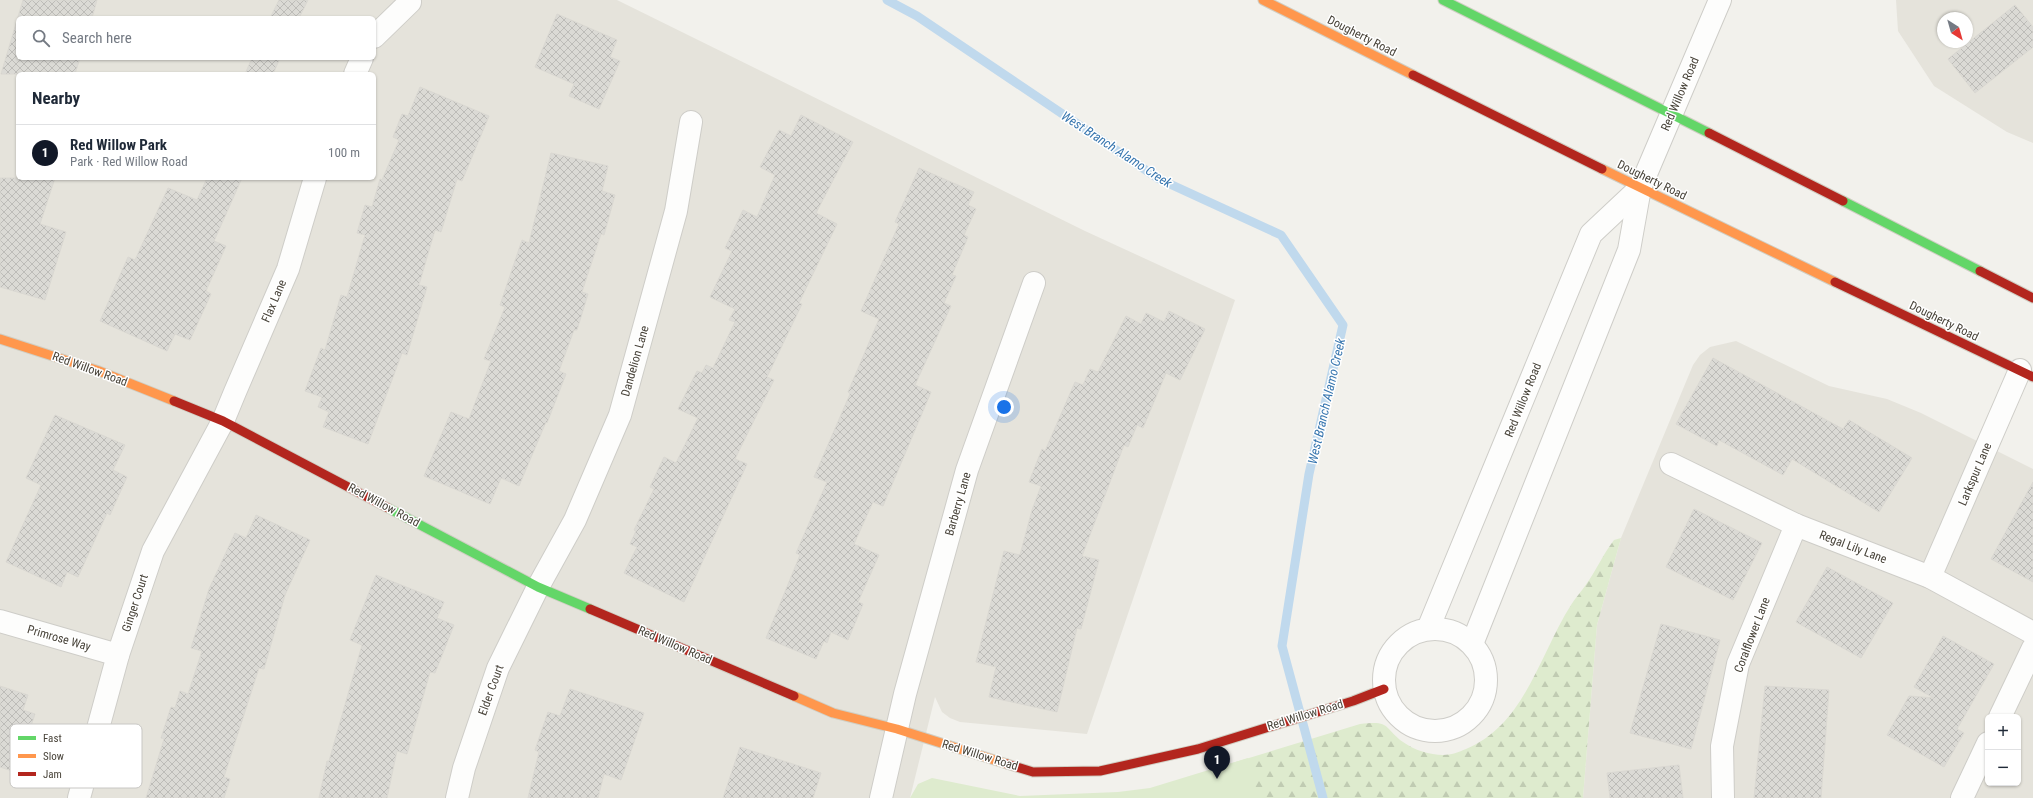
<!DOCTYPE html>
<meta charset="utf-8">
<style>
:root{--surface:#fff;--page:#f6f6f7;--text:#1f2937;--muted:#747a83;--line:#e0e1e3;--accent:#111827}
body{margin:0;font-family:"Roboto Condensed",sans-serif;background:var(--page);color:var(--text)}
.controls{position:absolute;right:12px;bottom:12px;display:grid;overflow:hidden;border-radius:6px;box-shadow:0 1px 3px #0004}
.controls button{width:36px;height:36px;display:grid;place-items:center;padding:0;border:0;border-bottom:1px solid var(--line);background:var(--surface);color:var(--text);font:20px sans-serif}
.compass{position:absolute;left:1937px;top:12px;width:36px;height:36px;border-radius:50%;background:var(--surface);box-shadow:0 1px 3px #0004;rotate:143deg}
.you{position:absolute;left:1004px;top:407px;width:14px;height:14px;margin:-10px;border:3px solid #fff;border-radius:50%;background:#1a73e8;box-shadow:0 0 0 6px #1a73e833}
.badge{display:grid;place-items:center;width:26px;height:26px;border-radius:50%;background:var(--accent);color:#fff;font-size:13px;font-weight:700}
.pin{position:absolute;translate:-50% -33px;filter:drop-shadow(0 1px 2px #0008)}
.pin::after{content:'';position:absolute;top:21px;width:14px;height:12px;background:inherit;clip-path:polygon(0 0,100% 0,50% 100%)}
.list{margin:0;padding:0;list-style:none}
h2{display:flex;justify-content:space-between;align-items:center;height:52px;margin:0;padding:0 16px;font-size:17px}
h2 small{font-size:13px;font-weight:400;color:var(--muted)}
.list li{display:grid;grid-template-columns:26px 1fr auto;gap:12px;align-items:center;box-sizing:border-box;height:56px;padding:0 16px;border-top:1px solid var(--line)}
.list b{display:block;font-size:15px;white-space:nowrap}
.list p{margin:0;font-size:13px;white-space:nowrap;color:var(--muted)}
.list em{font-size:13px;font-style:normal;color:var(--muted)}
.icon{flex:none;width:22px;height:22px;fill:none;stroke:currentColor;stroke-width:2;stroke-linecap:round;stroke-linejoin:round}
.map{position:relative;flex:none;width:2033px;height:798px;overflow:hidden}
.search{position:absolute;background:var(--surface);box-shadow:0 1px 3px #0004;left:16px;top:16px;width:360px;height:44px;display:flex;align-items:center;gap:10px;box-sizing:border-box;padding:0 14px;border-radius:6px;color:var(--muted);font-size:15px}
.panel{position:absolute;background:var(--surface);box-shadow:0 1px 3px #0004;left:16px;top:72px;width:360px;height:108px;border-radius:6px}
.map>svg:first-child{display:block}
.residential{fill:#e5e3db;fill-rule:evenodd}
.forest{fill:url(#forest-firs)}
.park{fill:#deebce}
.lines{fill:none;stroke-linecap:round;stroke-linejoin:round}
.stream{stroke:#c0d9ed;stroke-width:9}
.building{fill:url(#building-cross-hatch);stroke:#dad8d2}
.street-casing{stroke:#cecdc8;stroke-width:24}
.fast-casing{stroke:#d0cec3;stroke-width:11}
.slow-casing{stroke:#d0cec3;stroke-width:11}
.jam-casing{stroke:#d0cec3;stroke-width:11}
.street{stroke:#fdfdfc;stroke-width:22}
.fast{stroke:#63d668;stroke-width:9}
.slow{stroke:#ff974d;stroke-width:9}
.jam{stroke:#b3261e;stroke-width:9}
.labels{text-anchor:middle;stroke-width:3;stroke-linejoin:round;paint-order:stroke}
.street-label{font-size:12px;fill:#484339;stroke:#fff}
.water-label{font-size:13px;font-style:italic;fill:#3776af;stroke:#fff}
.key{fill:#fff;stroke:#c8c7c4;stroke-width:1}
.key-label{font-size:11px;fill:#484339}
</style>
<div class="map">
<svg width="2033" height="798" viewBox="0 0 2033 798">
<defs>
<pattern id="forest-firs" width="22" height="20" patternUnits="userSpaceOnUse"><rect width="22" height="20" fill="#deebce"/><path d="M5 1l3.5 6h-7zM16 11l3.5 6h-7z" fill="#c0cbb2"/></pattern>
<pattern id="building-cross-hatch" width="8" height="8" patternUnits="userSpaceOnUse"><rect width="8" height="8" fill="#dbdad5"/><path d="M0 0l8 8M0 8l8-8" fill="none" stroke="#bdbcb8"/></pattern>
</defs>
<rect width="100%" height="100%" fill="#f2f1ec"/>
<!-- residential -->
<g class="residential">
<path d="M 0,0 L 617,0 L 1085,231 L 1235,300 L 1087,734 L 960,722 L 950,718 L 942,712 L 935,697 L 910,798 L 0,798 ZM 18,18 L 374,18 L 374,58 L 18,58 ZM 18,74 L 374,74 L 374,178 L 18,178 Z"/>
<path d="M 1896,0 L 2033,0 L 2033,143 L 2007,132 L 1934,86 L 1898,31 ZM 1943,18 L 1967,18 L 1967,42 L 1943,42 Z"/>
<path d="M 1736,341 L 1829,386 L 1887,399 L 1921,413 L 2033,469 L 2033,798 L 1583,798 L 1597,625 L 1621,538 L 1693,365 L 1700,355 L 1710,347 ZM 1988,717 L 2018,717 L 2018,783 L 1988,783 Z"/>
</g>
<!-- forest -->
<path class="forest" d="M 1621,538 L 1597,625 L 1583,798 L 1238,798 L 1226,765 L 1360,724 C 1391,720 1383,727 1403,742 C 1414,750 1430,755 1443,755 C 1451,755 1459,752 1466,749 C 1525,725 1540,653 1571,605 C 1575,598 1581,592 1585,586 C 1596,571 1603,554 1614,540 Z"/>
<!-- park -->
<path class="park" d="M 1248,758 L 1258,798 L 910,798 L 918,784 L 932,778 L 1020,796 L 1118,792 L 1150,788 Z"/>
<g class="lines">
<!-- stream -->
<path class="stream" d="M 887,0 L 917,16 L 1159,179 L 1281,235 L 1343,325 L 1309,474 L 1282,646 L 1323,798"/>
</g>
<!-- building -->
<g class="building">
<path d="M 23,0 L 97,0 L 92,18 L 18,18 L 18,58 L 80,58 L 75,74 L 1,74 Z"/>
<path d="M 279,0 L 308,0 L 299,18 L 270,18 Z"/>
<path d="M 2015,5 L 2033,27 L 2033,47 L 1975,93 L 1948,59 Z"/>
<path d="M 557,14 L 617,40 L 610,57 L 620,61 L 599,109 L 569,96 L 574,84 L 535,67 Z"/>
<path d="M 252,58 L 280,58 L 273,74 L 245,74 Z"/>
<path d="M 420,87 L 489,116 L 462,181 L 457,179 L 441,232 L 435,230 L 419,285 L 427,287 L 407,355 L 402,353 L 368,444 L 323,427 L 329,412 L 318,407 L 322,397 L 305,391 L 321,348 L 325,350 L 341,295 L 347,297 L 365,235 L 357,233 L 365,205 L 372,207 L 380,179 L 382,180 L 399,140 L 393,137 L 402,114 L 408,116 Z"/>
<path d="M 801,115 L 853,142 L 816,213 L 837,224 L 799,303 L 802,304 L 767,377 L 774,380 L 735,459 L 747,464 L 684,602 L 624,573 L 637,547 L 630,544 L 636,531 L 634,530 L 654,489 L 650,487 L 664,457 L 676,463 L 698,418 L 678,409 L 697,371 L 702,373 L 706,365 L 713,368 L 735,322 L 729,320 L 735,309 L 710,297 L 732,251 L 725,248 L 743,210 L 757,217 L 775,175 L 760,167 L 779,130 L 791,136 Z"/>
<path d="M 551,153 L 608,166 L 602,191 L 615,195 L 604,235 L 601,234 L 582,292 L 588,294 L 577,330 L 574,330 L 559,371 L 566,374 L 547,423 L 546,422 L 519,486 L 501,478 L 490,504 L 424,476 L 451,412 L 469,419 L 491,361 L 484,359 L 505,307 L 500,305 L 522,240 L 529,243 Z"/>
<path d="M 919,168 L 974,192 L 968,205 L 976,209 L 964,235 L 968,237 L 952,275 L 956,276 L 944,303 L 951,306 L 915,385 L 931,392 L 883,506 L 873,502 L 854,544 L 879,555 L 858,602 L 863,604 L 848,640 L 831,632 L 827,643 L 824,641 L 816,659 L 766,638 L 800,555 L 796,553 L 827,482 L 814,477 L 850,394 L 848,392 L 879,319 L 861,311 L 899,224 L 895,222 Z"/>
<path d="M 0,178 L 55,178 L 40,224 L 66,232 L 45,300 L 0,287 Z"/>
<path d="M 207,178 L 242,178 L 214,241 L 226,246 L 206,291 L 211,294 L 190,340 L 175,334 L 167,351 L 100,321 L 128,257 L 135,260 L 168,188 L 197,200 Z"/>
<path d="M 1169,311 L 1205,329 L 1180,380 L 1166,373 L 1143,428 L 1137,425 L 1128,447 L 1124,445 L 1082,556 L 1099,560 L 1081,629 L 1077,628 L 1057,712 L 989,697 L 996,667 L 976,662 L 1004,551 L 1020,555 L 1032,510 L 1041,486 L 1029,482 L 1042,449 L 1045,451 L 1075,382 L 1083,385 L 1090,369 L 1098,372 L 1126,316 L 1141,324 L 1146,313 L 1164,322 Z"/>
<path d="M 1713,358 L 1843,429 L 1849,420 L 1912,458 L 1879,512 L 1792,459 L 1783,475 L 1719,440 L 1717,446 L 1676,424 Z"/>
<path d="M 55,415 L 125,445 L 113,470 L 127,477 L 110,515 L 107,513 L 78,577 L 67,572 L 61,587 L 6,562 L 41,485 L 26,478 Z"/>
<path d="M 2033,482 L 2033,582 L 1991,559 Z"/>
<path d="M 1694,509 L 1762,543 L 1733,600 L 1666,567 Z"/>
<path d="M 256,515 L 310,540 L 285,595 L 264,669 L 259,668 L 224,777 L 230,779 L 224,798 L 146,798 L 164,739 L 161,738 L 171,707 L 175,708 L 180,691 L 188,694 L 202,651 L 191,648 L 209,589 L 235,533 L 246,538 Z"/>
<path d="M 1827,567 L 1893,603 L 1861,658 L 1796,622 Z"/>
<path d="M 376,575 L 444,602 L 437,618 L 454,625 L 435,673 L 430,672 L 407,754 L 397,751 L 387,798 L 319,798 L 327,761 L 329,761 L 362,645 L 350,640 Z"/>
<path d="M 1661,624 L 1720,640 L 1691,749 L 1630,733 Z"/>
<path d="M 1943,636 L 1994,664 L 1957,729 L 1964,733 L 1944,767 L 1887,735 L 1909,696 L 1934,698 L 1914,687 Z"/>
<path d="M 0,686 L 28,695 L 23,710 L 35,714 L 31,726 L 48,731 L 33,778 L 0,767 Z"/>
<path d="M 1765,686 L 1829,690 L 1821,798 L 1754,798 Z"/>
<path d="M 570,689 L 644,713 L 621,780 L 604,774 L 598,798 L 528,798 L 539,752 L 535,750 L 548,712 L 560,716 Z"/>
<path d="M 740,747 L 821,773 L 813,798 L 723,798 Z"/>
<path d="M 1679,765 L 1683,798 L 1610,798 L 1607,773 Z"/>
</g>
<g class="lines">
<!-- street casing -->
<g class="street-casing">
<g id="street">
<path d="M 374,37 L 410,2"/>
<path d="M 355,74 L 362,58"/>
<path d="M 1671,464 L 1796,525 L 1930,577 L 2033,633"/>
<path d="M 1930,577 L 2020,370"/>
<path d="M 0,621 L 118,655"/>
<circle cx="1435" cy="680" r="51"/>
<path d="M 1428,629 L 1591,234 L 1640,188"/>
<path d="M 1472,644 L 1629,250 L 1640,188 L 1720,0"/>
<path d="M 2000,717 L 2033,648"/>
<path d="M 79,798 L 118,655 L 153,551 L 223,421 L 235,392 L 288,269 L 315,178"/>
<path d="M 457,798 L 464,768 L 498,668 L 538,587 L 575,520 L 620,415 L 676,211 L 691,122"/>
<path d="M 881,798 L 905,694 L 967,470 L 1034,283"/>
<path d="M 1723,798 L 1722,746 L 1738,664 L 1796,525"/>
<path d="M 1962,798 L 1988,743"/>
</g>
</g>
<!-- fast casing -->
<g class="fast-casing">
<g id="fast">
<path d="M 1443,0 L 1709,133"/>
<path d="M 1843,201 L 1980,271"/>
<path d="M 388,508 L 538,587 L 590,609"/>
</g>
</g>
<!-- slow casing -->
<g class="slow-casing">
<g id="slow">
<path d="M 1263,0 L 1413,75"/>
<path d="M 1602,169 L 1835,282"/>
<path d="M 0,339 L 99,371 L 174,401"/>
<path d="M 794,696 L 833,713 L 897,729 L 1007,764"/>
</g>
</g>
<!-- jam casing -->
<g class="jam-casing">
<g id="jam">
<path d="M 1413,75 L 1602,169"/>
<path d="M 1709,133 L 1843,201"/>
<path d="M 1980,271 L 2033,298"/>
<path d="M 1835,282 L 2033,377"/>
<path d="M 174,401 L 223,421 L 388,508"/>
<path d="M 590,609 L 794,696"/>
<path d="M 1007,764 L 1033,772 L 1100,771 L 1198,749 L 1353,701 L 1384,689"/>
</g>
</g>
<!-- street -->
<use href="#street" class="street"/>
<!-- fast -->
<use href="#fast" class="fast"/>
<!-- slow -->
<use href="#slow" class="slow"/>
<!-- jam -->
<use href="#jam" class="jam"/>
</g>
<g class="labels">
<!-- street labels -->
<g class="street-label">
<text transform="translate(1362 36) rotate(27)" y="4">Dougherty Road</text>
<text transform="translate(1680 94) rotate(-67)" y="4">Red Willow Road</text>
<text transform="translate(1652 180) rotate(26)" y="4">Dougherty Road</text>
<text transform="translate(274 301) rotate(-67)" y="4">Flax Lane</text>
<text transform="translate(1944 321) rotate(26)" y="4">Dougherty Road</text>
<text transform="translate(635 361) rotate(-74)" y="4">Dandelion Lane</text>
<text transform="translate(90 369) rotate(20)" y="4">Red Willow Road</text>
<text transform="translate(1523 400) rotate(-68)" y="4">Red Willow Road</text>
<text transform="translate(1975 474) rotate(-67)" y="4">Larkspur Lane</text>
<text transform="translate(958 504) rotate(-74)" y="4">Barberry Lane</text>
<text transform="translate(384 505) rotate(28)" y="4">Red Willow Road</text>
<text transform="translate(1853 547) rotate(21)" y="4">Regal Lily Lane</text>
<text transform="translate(135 603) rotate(-72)" y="4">Ginger Court</text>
<text transform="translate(1752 635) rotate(-69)" y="4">Coralflower Lane</text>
<text transform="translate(59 638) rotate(16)" y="4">Primrose Way</text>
<text transform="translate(675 645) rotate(23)" y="4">Red Willow Road</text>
<text transform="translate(491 690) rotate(-70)" y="4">Elder Court</text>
<text transform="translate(1305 715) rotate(-17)" y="4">Red Willow Road</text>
<text transform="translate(980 755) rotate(17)" y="4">Red Willow Road</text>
</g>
<!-- water labels -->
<g class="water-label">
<text transform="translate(1117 149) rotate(33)" y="5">West Branch Alamo Creek</text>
<text transform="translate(1326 401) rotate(-77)" y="5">West Branch Alamo Creek</text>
</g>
</g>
<!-- legend -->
<rect x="10" y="724" width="132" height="64" rx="6" class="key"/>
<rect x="18" y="736" width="18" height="4" fill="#63d668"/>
<rect x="18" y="754" width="18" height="4" fill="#ff974d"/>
<rect x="18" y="772" width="18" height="4" fill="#b3261e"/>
<g class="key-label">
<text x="43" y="742">Fast</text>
<text x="43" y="760">Slow</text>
<text x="43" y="778">Jam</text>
</g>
</svg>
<div class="controls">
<button>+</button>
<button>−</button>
</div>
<svg class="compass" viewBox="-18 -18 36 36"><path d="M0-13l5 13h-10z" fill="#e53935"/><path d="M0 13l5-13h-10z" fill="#747a83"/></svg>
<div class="you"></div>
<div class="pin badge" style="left:1217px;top:779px">1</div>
<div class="search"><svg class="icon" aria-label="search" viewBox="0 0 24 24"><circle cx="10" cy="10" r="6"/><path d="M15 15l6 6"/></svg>Search here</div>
<section class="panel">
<h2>Nearby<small></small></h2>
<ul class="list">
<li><span class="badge">1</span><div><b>Red Willow Park</b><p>Park · Red Willow Road</p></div><em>100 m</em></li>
</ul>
</section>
</div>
